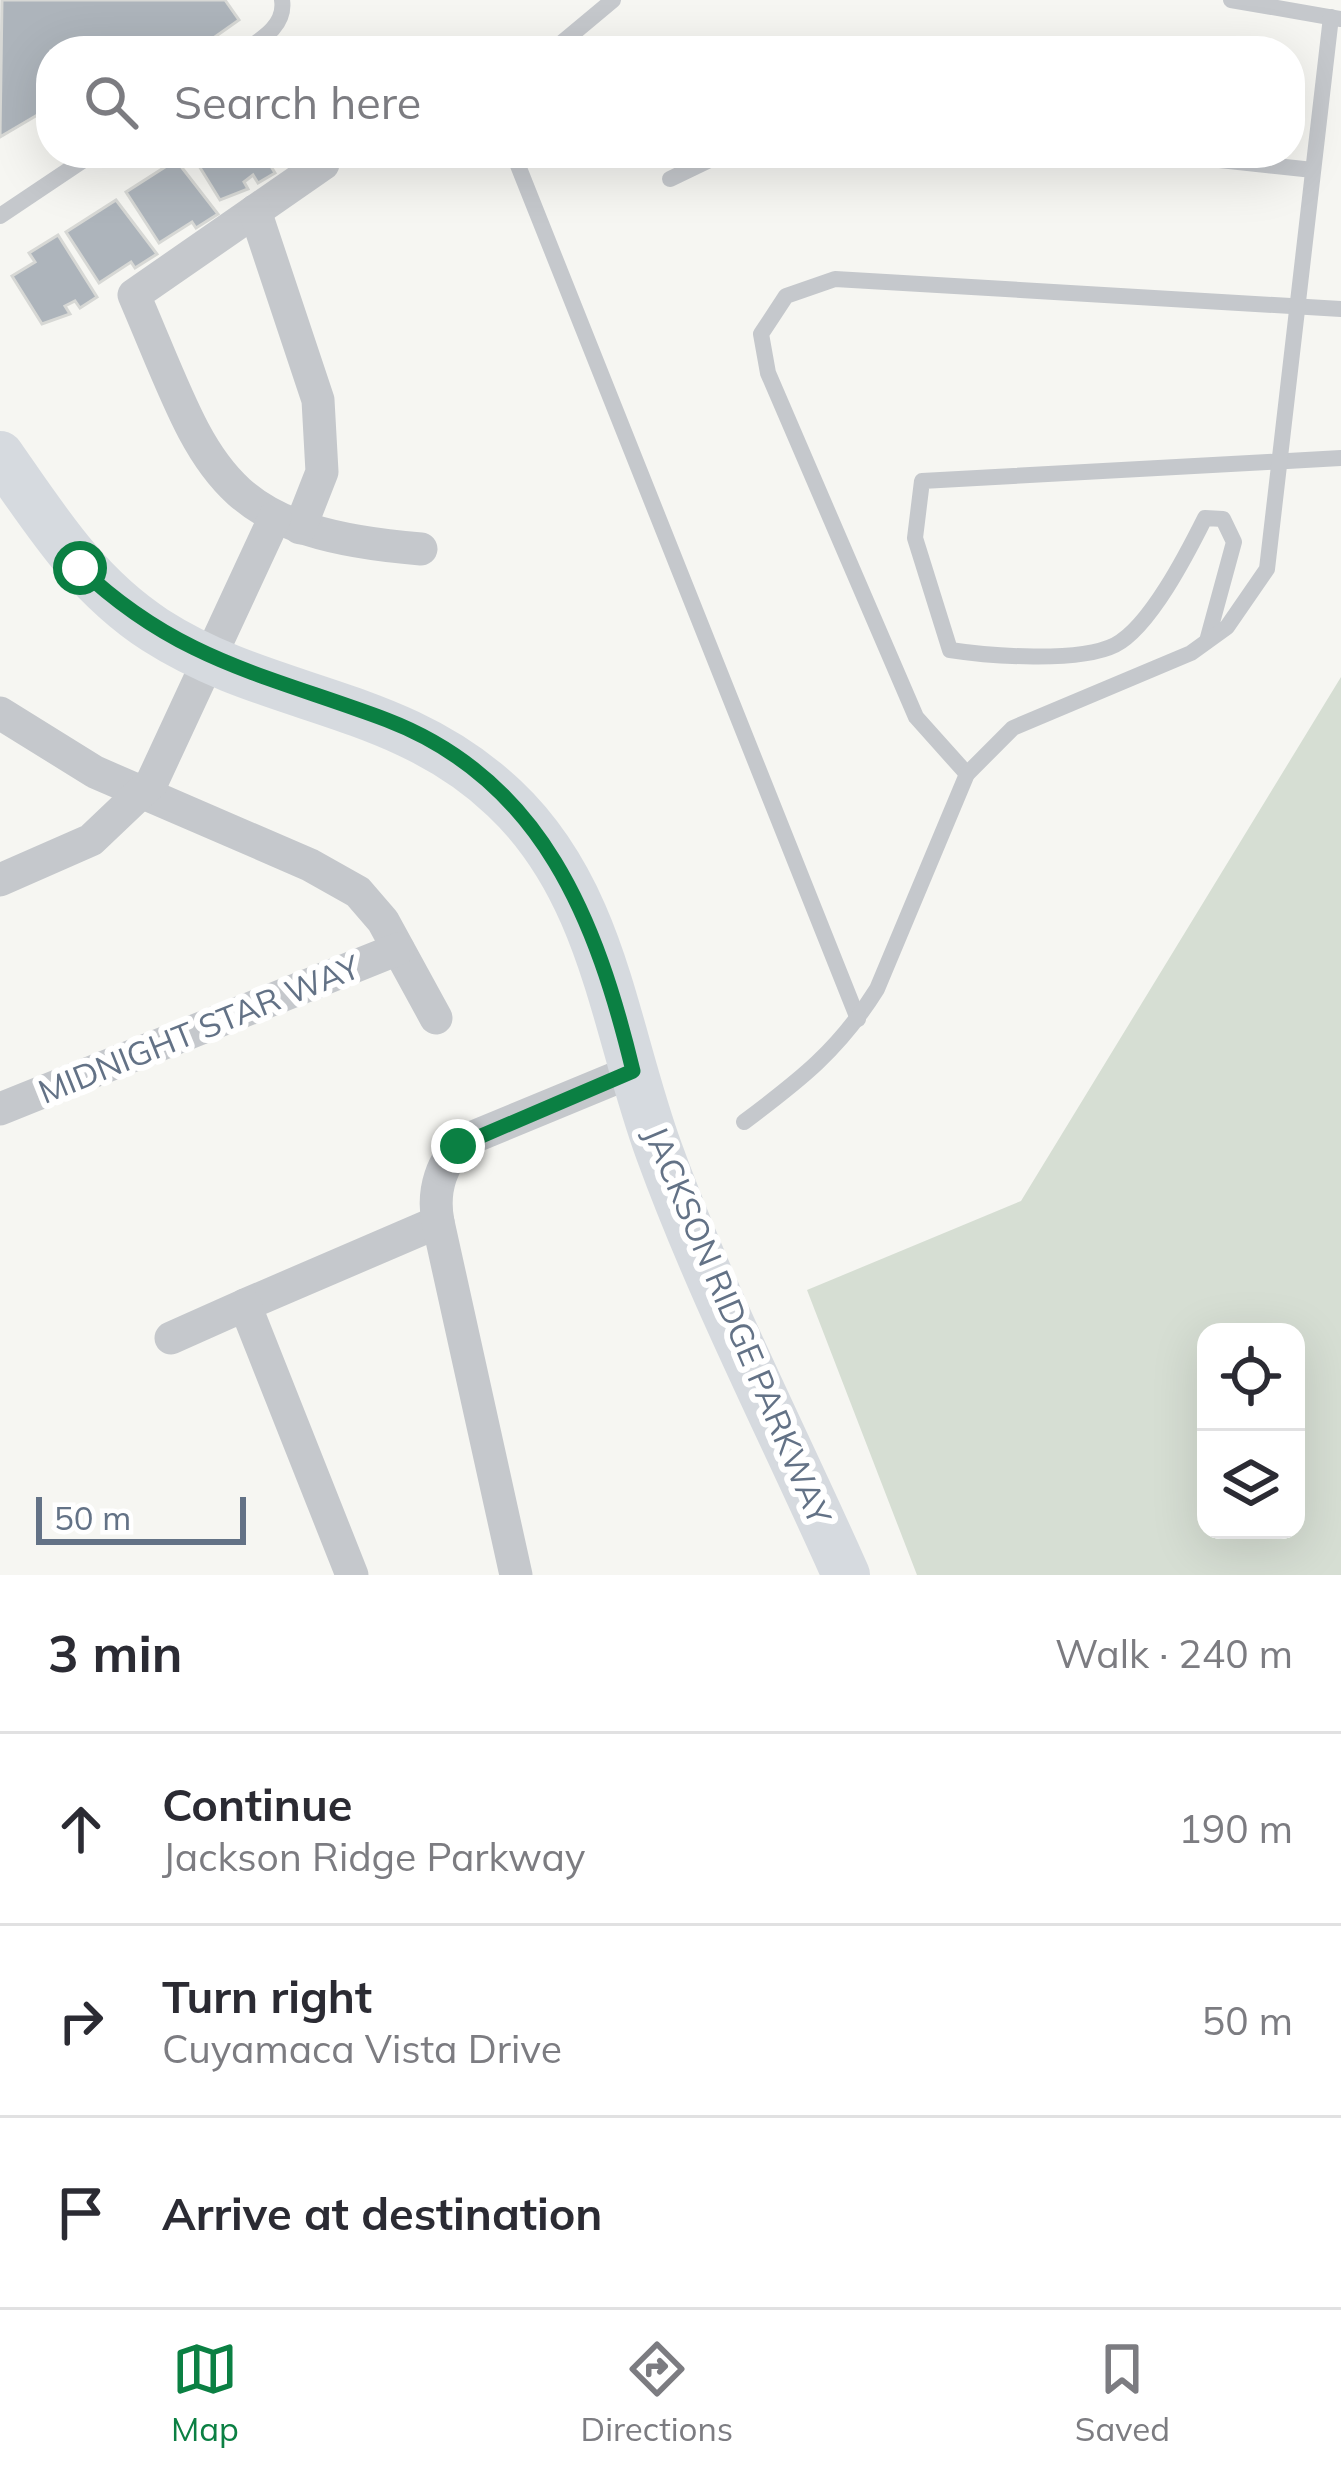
<!DOCTYPE html>
<meta charset="utf-8">
<style>
:root{--surface:#fff;--page:#f2f2f3;--text:#2b2b33;--muted:#7c7c81;--line:#e1e1e2;--accent:#0b8043}
body{margin:0;font-family:Mulish,sans-serif;background:var(--page);color:var(--text)}
.controls{position:absolute;right:36px;bottom:36px;display:grid;overflow:hidden;border-radius:24px;box-shadow:0 12px 48px #0002}
.controls button{width:108px;height:108px;display:grid;place-items:center;padding:0;border:0;border-bottom:3px solid var(--line);background:var(--surface);color:var(--text);font:60px sans-serif}
.scale{position:absolute;left:36px;bottom:30px;width:210px;box-sizing:border-box;padding-left:12px;border:6px solid #637286;border-top:0;font-size:33px;line-height:42px;white-space:nowrap;color:#637286;-webkit-text-stroke:9px #fff;paint-order:stroke}
.stop{position:absolute;width:36px;height:36px;margin:-27px;border:9px solid #0b8043;border-radius:50%;background:#fff}
.stop.end{background:#0b8043;border-color:#fff;box-shadow:0 3px 12px #0008}
.list{margin:0;padding:0;list-style:none}
h2{display:flex;justify-content:space-between;align-items:center;height:156px;margin:0;padding:0 48px;font-size:51px}
h2 small{font-size:39px;font-weight:400;color:var(--muted)}
.list li{display:grid;grid-template-columns:78px 1fr auto;gap:36px;align-items:center;box-sizing:border-box;height:192px;padding:0 48px;border-top:3px solid var(--line)}
.list b{display:block;font-size:45px;white-space:nowrap}
.list p{margin:0;font-size:39px;white-space:nowrap;color:var(--muted)}
.list em{font-size:39px;font-style:normal;color:var(--muted)}
.icon{flex:none;width:66px;height:66px;fill:none;stroke:currentColor;stroke-width:2;stroke-linecap:round;stroke-linejoin:round}
.map{position:relative;flex:none;width:1341px;height:1575px;overflow:hidden}
.search{position:absolute;background:var(--surface);box-shadow:0 12px 48px #0002;left:36px;right:36px;top:36px;height:132px;display:flex;align-items:center;gap:30px;box-sizing:border-box;padding:0 42px;border-radius:48px;color:var(--muted);font-size:45px}
.sheet{height:732px;background:var(--surface)}
nav{display:flex;justify-content:space-around;align-items:center;box-sizing:border-box;height:168px;border-top:3px solid var(--line);background:var(--surface);font-size:33px;color:var(--muted)}
nav a{display:grid;justify-items:center;gap:6px}
nav .on{color:var(--accent)}
.map>svg:first-child{display:block}
.green{fill:#d6ded3;fill-rule:evenodd}
.building{fill:#adb4bb;stroke:#d7d8d5;stroke-width:3}
.lines{fill:none;stroke-linecap:round;stroke-linejoin:round}
.lane{stroke:#c5c8cc;stroke-width:16}
.street{stroke:#c5c8cc;stroke-width:33}
.secondary{stroke:#d6dadf;stroke-width:48}
.route{stroke:#0b8043;stroke-width:15}
.labels{text-anchor:middle;stroke-width:12;stroke-linejoin:round;paint-order:stroke}
.street-label{font-size:33px;fill:#637286;stroke:#fff}
</style>
<div class="map">
<svg width="1341" height="1575" viewBox="0 0 1341 1575">
<rect width="100%" height="100%" fill="#f6f6f2"/>
<!-- green -->
<path class="green" d="M 1341,677 L 1341,1575 L 917,1575 L 807,1290 L 1021,1201 ZM 1206,1332 L 1296,1332 L 1296,1530 L 1206,1530 Z"/>
<!-- building -->
<g class="building">
<path d="M 2,0 L 225,0 L 239,20 L 195,51 L 51,51 L 51,107 L 0,137 Z"/>
<path d="M 191,153 L 263,153 L 275,173 L 258,183 L 253,175 L 244,182 L 248,189 L 220,200 Z"/>
<path d="M 176,160 L 218,214 L 196,228 L 192,222 L 159,243 L 126,192 Z"/>
<path d="M 116,200 L 157,254 L 135,268 L 131,262 L 99,283 L 66,232 Z"/>
<path d="M 58,235 L 97,297 L 80,308 L 75,301 L 65,306 L 70,314 L 42,324 L 12,276 L 35,262 L 29,253 Z"/>
</g>
<g class="lines">
<!-- lane -->
<g class="lane">
<path d="M 1231,0 L 1341,19"/>
<path d="M 244,51 C 262,39 286,25 282,0"/>
<path d="M 552,51 L 613,0"/>
<path d="M 513,153 L 858,1019"/>
<path d="M 1155,153 L 1313,170"/>
<path d="M 670,179 L 724,153"/>
<path d="M 0,216 L 94,153"/>
<path d="M 1207,641 L 1234,542 L 1223,519 L 1205,518 C 1188,552 1150,627 1115,645 C 1079,663 989,656 950,650 L 915,538 L 922,481 L 1341,458"/>
<path d="M 967,774 L 916,717 L 768,373 L 761,334 L 786,296 L 835,279 L 1341,309"/>
<path d="M 744,1122 C 800,1080 839,1050 877,989 L 967,774 L 1013,728 L 1191,653 L 1227,627 L 1267,569 L 1331,17"/>
</g>
<!-- street -->
<g class="street">
<path d="M 323,164 L 134,295 C 208,467 213,532 421,549"/>
<path d="M 255,211 L 318,400 L 322,472 L 300,528"/>
<path d="M 0,713 L 95,772 L 310,865 L 358,892 L 383,921 L 436,1018"/>
<path d="M 0,880 L 91,840 L 152,782 L 275,517"/>
<path d="M 0,1109 L 398,949"/>
<path d="M 245,1305 L 438,1222"/>
<path d="M 171,1338 L 245,1305 L 352,1575"/>
<path d="M 516,1575 L 438,1222 C 432,1191 441,1160 466,1140 L 633,1071"/>
</g>
<!-- secondary -->
<path class="secondary" d="M 0,455 C 46,521 86,585 155,630 C 270,704 399,698 504,798 C 604,892 614,1028 659,1151 C 711,1294 784,1435 846,1575"/>
</g>
<g class="lines">
<!-- route -->
<path class="route" d="M 80,568 C 178,661 267,675 387,720 C 543,780 597,922 633,1071 L 458,1146"/>
</g>
<g class="labels">
<!-- street labels -->
<g class="street-label">
<text transform="translate(199 1029) rotate(-22)" y="12">MIDNIGHT STAR WAY</text>
<text transform="translate(738 1325) rotate(67)" y="12">JACKSON RIDGE PARKWAY</text>
</g>
</g>
</svg>
<div class="controls">
<button><svg class="icon" aria-label="locate" viewBox="0 0 24 24"><circle cx="12" cy="12" r="6"/><path d="M12 2v4M12 18v4M2 12h4M18 12h4"/></svg></button>
<button><svg class="icon" aria-label="layers" viewBox="0 0 24 24"><path d="M12 4l9 5-9 5-9-5zM3 14l9 5 9-5"/></svg></button>
</div>
<div class="scale">50 m</div>
<div class="stop" style="left:80px;top:568px"></div>
<div class="stop end" style="left:458px;top:1146px"></div>
<div class="search"><svg class="icon" aria-label="search" viewBox="0 0 24 24"><circle cx="10" cy="10" r="6"/><path d="M15 15l6 6"/></svg>Search here</div>
</div>
<section class="sheet">
<h2>3 min<small>Walk · 240 m</small></h2>
<ul class="list">
<li><svg class="icon" aria-label="ahead" viewBox="0 0 24 24"><path d="M12 20V5M6 11l6-6 6 6"/></svg><div><b>Continue</b><p>Jackson Ridge Parkway</p></div><em>190 m</em></li>
<li><svg class="icon" aria-label="right" viewBox="0 0 24 24"><path d="M7 20v-9h11M14 6l5 5-5 5"/></svg><div><b>Turn right</b><p>Cuyamaca Vista Drive</p></div><em>50 m</em></li>
<li><svg class="icon" aria-label="arrive" viewBox="0 0 24 24"><path d="M6 21V4h12l-3 4 3 4H6"/></svg><div><b>Arrive at destination</b></div></li>
</ul>
</section>
<nav>
<a class="on"><svg class="icon" aria-label="map" viewBox="0 0 24 24"><path d="M3 6l6-2 6 2 6-2v14l-6 2-6-2-6 2zM9 4v14M15 6v14"/></svg>Map</a>
<a><svg class="icon" aria-label="directions" viewBox="0 0 24 24"><path d="M12 3l9 9-9 9-9-9zM9 14v-3h6M13 9l2 2-2 2"/></svg>Directions</a>
<a><svg class="icon" aria-label="saved" viewBox="0 0 24 24"><path d="M7 4h10v16l-5-4-5 4z"/></svg>Saved</a>
</nav>
